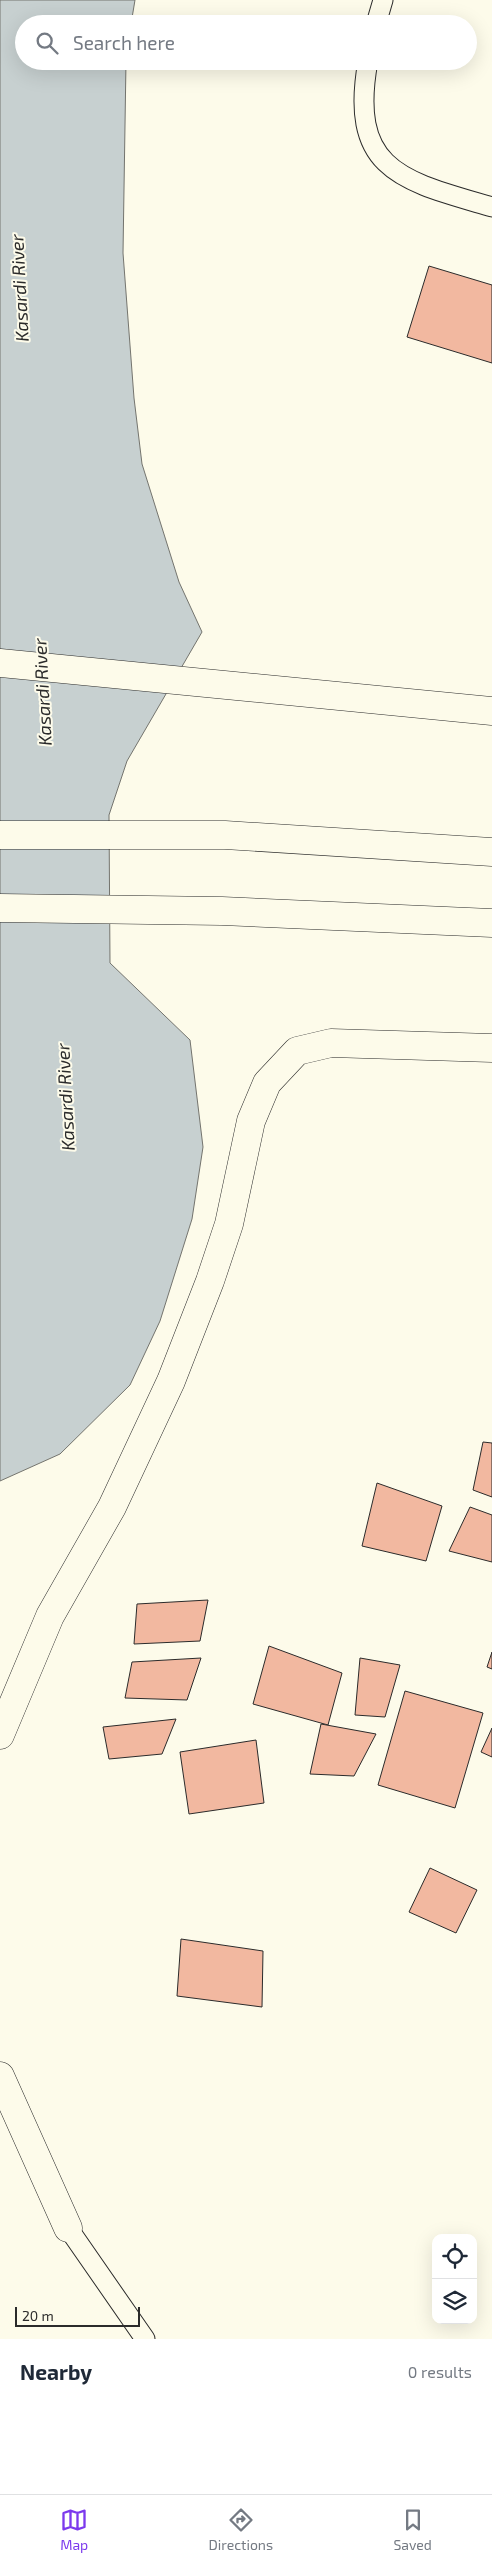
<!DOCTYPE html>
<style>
:root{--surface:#fff;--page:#f2f2f3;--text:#1f2937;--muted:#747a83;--line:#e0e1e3;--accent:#7c3aed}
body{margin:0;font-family:"Exo 2",sans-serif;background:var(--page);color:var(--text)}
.controls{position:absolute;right:15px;bottom:15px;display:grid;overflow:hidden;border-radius:10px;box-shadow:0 5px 20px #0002}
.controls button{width:45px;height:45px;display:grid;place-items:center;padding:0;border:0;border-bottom:1px solid var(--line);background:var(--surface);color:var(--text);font:25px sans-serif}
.scale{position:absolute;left:15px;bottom:12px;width:125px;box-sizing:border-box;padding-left:5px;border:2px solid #2b2b2b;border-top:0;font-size:14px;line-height:18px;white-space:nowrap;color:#2b2b2b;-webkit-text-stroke:4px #fdfbea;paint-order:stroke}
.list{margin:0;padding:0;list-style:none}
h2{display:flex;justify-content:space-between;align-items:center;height:65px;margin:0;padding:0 20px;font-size:21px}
h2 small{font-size:16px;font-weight:400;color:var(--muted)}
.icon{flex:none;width:28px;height:28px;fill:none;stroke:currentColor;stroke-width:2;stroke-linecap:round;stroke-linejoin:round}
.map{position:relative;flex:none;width:492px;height:2339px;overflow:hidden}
.search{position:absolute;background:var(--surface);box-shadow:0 5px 20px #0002;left:15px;right:15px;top:15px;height:55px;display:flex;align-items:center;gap:12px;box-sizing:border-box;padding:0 18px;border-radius:28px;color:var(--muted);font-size:19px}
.sheet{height:155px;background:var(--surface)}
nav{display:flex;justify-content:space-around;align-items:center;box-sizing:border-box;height:70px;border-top:1px solid var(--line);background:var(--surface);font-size:14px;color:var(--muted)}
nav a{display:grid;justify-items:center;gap:2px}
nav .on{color:var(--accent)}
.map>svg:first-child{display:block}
.water{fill:#c7d0d0;stroke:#74746e}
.building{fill:#f2b8a0;stroke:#2b2b2b}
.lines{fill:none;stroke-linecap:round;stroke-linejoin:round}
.lane-casing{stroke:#2b2b2b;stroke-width:21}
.street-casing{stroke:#2b2b2b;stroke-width:29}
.highway-casing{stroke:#2b2b2b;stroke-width:29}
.lane{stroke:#fdfbea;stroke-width:19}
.street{stroke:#fdfbea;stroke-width:28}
.highway{stroke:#fdfbea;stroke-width:28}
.labels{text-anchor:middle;stroke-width:4;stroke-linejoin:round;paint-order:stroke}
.water-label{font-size:18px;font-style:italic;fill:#2b2b2b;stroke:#fdfbea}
</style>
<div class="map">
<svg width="492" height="2339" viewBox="0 0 492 2339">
<rect width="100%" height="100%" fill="#fdfbea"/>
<!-- water -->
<path class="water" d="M 0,0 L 135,0 L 131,24 L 24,24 L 24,61 L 126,61 L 123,253 L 134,398 L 142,464 L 179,582 L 202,632 L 127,761 L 109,815 L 110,963 L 190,1040 L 203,1147 L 192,1219 L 160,1321 L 130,1385 L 60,1454 L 0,1481 Z"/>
<!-- building -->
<g class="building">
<path d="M 429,266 L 492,285 L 492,363 L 407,337 Z"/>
<path d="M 483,1442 L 492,1443 L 492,1497 L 473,1490 Z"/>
<path d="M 377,1483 L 442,1506 L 426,1561 L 362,1546 Z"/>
<path d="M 470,1507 L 492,1515 L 492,1562 L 449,1551 Z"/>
<path d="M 208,1600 L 200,1641 L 134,1644 L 137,1604 Z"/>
<path d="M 269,1646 L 342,1673 L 328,1725 L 253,1704 Z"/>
<path d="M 492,1652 L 492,1669 L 487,1667 Z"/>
<path d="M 201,1658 L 187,1700 L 125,1698 L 132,1662 Z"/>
<path d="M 360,1658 L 400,1665 L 385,1717 L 355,1715 Z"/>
<path d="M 405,1691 L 483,1713 L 455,1808 L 378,1785 Z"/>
<path d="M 176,1719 L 162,1754 L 109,1759 L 103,1727 Z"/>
<path d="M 321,1724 L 376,1734 L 354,1776 L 310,1774 Z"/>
<path d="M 492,1728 L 492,1757 L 481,1752 Z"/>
<path d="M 256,1740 L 264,1803 L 189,1814 L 180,1752 Z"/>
<path d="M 430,1868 L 477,1890 L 456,1933 L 409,1912 Z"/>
<path d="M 181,1939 L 263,1951 L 262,2007 L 177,1996 Z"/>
</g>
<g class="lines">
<!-- lane casing -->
<g class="lane-casing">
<g id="lane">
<path d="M 376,24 L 383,0"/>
<path d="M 368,61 C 348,172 404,181 492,207"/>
<path d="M 68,2228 L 145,2339"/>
</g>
</g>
<!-- street casing -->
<g class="street-casing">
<g id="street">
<path d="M 0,663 L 492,711"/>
<path d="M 0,1735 L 50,1616 L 112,1507 L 171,1381 L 210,1281 L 229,1224 L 251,1121 L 267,1083 L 297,1051 L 331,1043 L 492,1048"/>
<path d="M 0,2076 L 68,2228"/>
</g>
</g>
<!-- highway casing -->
<g class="highway-casing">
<g id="highway">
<path d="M 0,835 L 225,835 L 492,852"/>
<path d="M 0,908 L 222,911 L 492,923"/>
</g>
</g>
<!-- lane -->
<use href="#lane" class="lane"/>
<!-- street -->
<use href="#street" class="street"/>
<!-- highway -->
<use href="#highway" class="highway"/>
</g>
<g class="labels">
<!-- water labels -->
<g class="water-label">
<text transform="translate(20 288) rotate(-93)" y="6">Kasardi River</text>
<text transform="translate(43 692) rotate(-93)" y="6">Kasardi River</text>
<text transform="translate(66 1097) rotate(-93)" y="6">Kasardi River</text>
</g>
</g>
</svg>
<div class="controls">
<button><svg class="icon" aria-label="locate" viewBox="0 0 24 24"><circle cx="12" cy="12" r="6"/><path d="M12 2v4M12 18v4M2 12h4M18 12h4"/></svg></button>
<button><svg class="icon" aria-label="layers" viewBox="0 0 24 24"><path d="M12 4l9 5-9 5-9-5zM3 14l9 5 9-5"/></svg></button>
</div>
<div class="scale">20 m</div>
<div class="search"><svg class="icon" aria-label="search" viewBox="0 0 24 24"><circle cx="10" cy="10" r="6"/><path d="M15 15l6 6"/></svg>Search here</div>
</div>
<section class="sheet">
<h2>Nearby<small>0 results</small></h2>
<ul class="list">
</ul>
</section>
<nav>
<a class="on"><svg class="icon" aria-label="map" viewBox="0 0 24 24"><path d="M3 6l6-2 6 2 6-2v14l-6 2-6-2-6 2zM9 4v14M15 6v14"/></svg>Map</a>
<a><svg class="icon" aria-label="directions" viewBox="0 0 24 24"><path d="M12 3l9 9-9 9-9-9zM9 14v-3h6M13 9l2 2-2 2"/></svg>Directions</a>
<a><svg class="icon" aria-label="saved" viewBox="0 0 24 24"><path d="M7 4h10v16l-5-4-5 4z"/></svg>Saved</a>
</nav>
